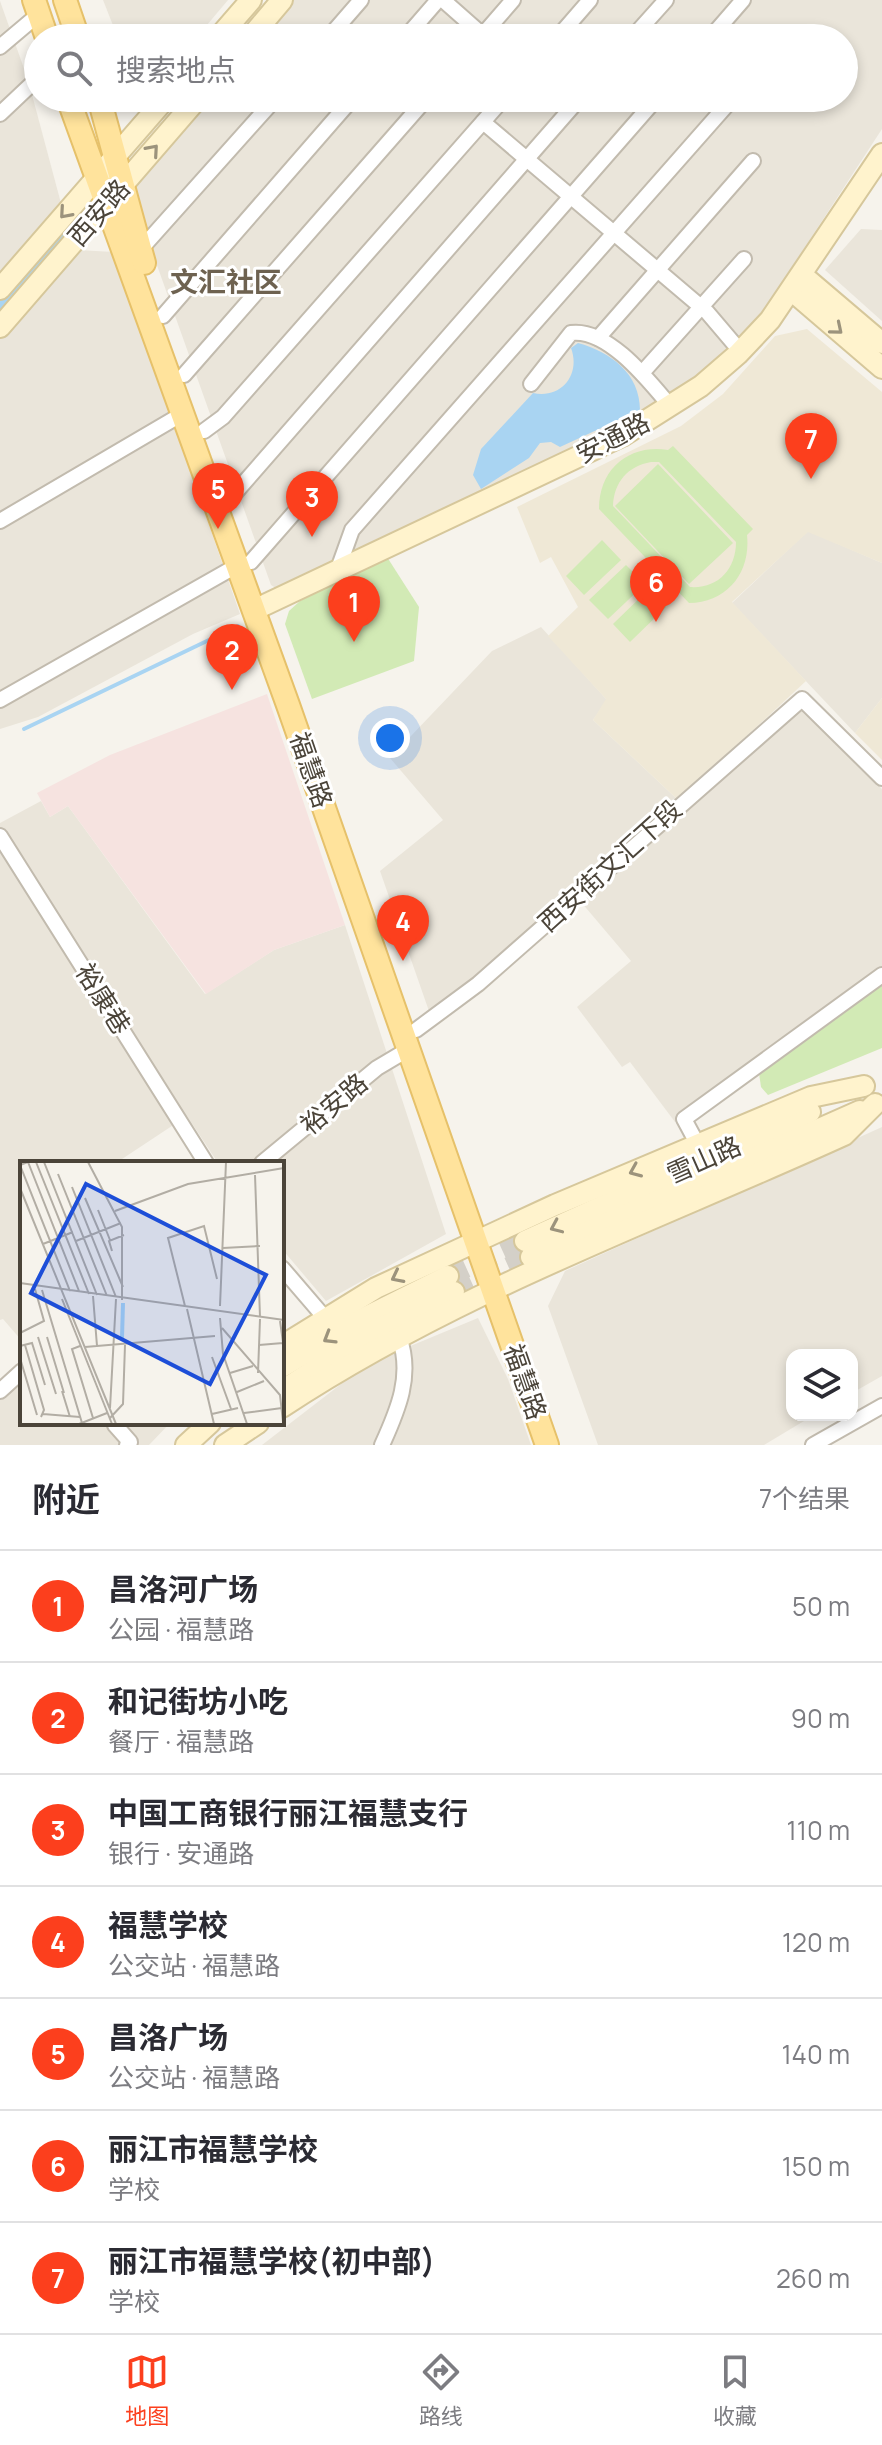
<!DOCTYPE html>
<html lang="zh">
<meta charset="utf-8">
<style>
:root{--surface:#fff;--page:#f7f7f7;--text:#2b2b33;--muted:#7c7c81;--line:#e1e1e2;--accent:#fc3f1d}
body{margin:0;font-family:Manrope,"Noto Sans SC",sans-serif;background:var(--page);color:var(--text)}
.controls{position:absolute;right:24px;bottom:24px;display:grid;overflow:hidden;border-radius:16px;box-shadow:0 4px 12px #0003}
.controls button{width:72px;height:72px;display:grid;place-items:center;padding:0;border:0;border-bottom:2px solid var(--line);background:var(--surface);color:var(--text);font:40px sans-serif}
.you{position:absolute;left:390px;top:738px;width:28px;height:28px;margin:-20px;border:6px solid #fff;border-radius:50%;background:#1a73e8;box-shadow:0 0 0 12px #1a73e833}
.badge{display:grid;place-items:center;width:52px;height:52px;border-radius:50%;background:var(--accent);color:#fff;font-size:26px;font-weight:700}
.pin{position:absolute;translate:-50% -66px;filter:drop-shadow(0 2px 4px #0008)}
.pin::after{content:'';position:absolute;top:42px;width:28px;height:24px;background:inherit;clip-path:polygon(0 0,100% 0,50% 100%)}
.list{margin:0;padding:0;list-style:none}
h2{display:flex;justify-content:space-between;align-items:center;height:104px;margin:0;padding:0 32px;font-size:34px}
h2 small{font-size:26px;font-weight:400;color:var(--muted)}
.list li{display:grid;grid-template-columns:52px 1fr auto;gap:24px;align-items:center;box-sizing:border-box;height:112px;padding:0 32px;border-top:2px solid var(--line)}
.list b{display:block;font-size:30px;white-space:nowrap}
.list p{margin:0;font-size:26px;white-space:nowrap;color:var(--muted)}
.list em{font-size:26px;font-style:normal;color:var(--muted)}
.icon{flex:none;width:44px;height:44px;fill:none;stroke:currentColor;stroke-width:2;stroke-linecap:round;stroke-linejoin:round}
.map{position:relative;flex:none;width:882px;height:1445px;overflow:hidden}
.search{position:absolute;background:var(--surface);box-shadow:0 4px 12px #0003;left:24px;right:24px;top:24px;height:88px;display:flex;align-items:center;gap:20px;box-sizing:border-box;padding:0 28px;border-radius:44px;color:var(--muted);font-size:30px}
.sheet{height:888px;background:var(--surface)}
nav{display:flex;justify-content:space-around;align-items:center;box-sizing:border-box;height:112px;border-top:2px solid var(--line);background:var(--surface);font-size:22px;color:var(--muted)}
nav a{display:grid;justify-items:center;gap:4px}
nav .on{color:var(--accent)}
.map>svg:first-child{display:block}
.residential{fill:#eae5da}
.education{fill:#efe8d6}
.medical{fill:#f6e3e0}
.green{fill:#d2eab5;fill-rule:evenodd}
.water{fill:#a9d4f2}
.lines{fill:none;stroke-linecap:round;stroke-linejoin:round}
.stream{stroke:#a9d4f2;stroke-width:4}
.secondary-tunnel{stroke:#d4d0c8;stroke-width:20;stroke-dasharray:20 10;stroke-linecap:butt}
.street-casing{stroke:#c2bbae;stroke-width:18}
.secondary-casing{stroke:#d6c79b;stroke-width:24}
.primary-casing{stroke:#e6c16a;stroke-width:26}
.street{stroke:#fff;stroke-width:14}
.secondary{stroke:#fff3cd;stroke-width:20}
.primary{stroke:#ffe39c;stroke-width:22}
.oneway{stroke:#9c937c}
.labels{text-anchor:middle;stroke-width:6;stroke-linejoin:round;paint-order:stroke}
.street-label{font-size:26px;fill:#4b4439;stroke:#fff}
.neighbourhood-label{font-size:28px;font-weight:bold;fill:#6e6250;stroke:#fff}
.inset-river{fill:none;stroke:#a9d4f2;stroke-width:4}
.inset-road{fill:none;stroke:#b2ada4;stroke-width:2}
.view{fill:#1d4ed8;fill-opacity:0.15;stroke:#1d4ed8;stroke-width:4}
.inset-edge{fill:none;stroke:#4b4439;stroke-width:4}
</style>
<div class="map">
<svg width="882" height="1445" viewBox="0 0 882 1445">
<rect width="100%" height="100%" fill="#f6f3ec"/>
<!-- residential -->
<g class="residential">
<path d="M 103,0 L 228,0 L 196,38 L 118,38 Z"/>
<path d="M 290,0 L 882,0 L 882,129 L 762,313 L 705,373 L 646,412 L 279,590 L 271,585 L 138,212 L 134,180 L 205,98 L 844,98 L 844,38 L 257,38 Z"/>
<path d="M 0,1 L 27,77 L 0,103 Z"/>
<path d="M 31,91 L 62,207 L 0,278 L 0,121 Z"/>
<path d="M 861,229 L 882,230 L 882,321 L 825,270 Z"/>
<path d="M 77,250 L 114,252 L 240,614 L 193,634 L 38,717 L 0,729 L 0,337 Z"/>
<path d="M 808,531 L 882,563 L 882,698 L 855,733 L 732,603 Z"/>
<path d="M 541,627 L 607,700 L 593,720 L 678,800 L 473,983 L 430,1014 L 380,871 L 443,820 L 390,758 L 492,651 Z"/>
<path d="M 800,710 L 882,789 L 882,967 L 675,1122 L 630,1062 L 622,1067 L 577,1007 L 631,961 L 581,902 Z"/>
<path d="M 41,801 L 50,817 L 68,806 L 205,994 L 274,950 L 345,925 L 446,1234 L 326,1301 L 282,1249 L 282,1163 L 218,1163 L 187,1116 L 116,1163 L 22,1163 L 22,1341 L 3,1319 L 0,1320 L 0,823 Z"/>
<path d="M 882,1127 L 882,1376 L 852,1393 L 852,1355 L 792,1355 L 792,1415 L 814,1415 L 764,1445 L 598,1445 L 548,1306 L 565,1271 Z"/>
<path d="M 478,1318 L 508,1379 L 531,1445 L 262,1445 L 367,1364 Z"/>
<path d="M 22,1379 L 22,1423 L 170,1423 L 149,1445 L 0,1445 L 0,1399 Z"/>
</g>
<!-- education -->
<g class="education">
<path d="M 807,329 L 882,392 L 882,563 L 808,532 L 732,602 L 806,681 L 678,800 L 593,720 L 606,699 L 548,636 L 578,607 L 551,557 L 540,563 L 517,507 L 681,426 L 723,394 L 775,336 Z"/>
<path d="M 882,698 L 882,760 L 855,733 Z"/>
</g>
<!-- medical -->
<path class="medical" d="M 267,694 L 345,925 L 274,950 L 206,994 L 68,806 L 50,817 L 37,793 L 110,755 Z"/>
<!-- green -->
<g class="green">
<path d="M 673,446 L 753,529 L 747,535 C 751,573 727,602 689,603 L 599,509 C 599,469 629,444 668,450 ZM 651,462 L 659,462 L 736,542 C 736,570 717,589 690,587 L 613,506 C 614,482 628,466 651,462 Z"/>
<path d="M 658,464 L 733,543 L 689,584 L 615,506 Z"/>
<path d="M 602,540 L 621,560 L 584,595 L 566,576 Z"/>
<path d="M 387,557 L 419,607 L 414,661 L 312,699 L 285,624 L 289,611 L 300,601 Z"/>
<path d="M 626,565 L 645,584 L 608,619 L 589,600 Z"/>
<path d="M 649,589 L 666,607 L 630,642 L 613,624 Z"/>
<path d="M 882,984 L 882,1048 L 768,1095 L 761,1087 L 759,1073 Z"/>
</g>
<!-- water -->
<g class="water">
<path d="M 69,216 L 75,226 L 0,313 L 0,296 Z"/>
<path d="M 578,343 C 611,352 640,374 640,410 L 560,447 L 551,442 L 540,443 L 529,458 L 481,489 L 473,475 L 481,449 L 533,393 C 561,399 581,375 571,348 Z"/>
</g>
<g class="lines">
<!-- stream -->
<path class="stream" d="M 24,729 L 238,626"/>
<!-- secondary-tunnel -->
<g class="secondary-tunnel">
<path d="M 448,1276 L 525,1241"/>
<path d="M 454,1292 L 531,1257"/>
</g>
<!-- street casing -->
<g class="street-casing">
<g id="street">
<path d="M 443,0 L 486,38"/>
<path d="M 328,38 L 361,0"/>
<path d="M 405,38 L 438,0"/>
<path d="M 480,38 L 513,0"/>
<path d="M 557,38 L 590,0"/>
<path d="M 632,38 L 666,0"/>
<path d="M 710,38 L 743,0"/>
<path d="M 0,47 L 39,14"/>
<path d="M 0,114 L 38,78"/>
<path d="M 483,122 L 707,312 L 741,352"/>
<path d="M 140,250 L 276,98"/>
<path d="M 163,316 L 353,98"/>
<path d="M 598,338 L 753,161"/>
<path d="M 642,373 L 744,259"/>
<path d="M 184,375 L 427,98"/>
<path d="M 531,384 L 571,333 C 608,328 649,381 671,407"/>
<path d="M 204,431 L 223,417 L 504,98"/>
<path d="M 229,500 L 580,98"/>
<path d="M 0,521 L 184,413"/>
<path d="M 251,562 L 657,98"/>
<path d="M 338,569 L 352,530 L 733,98"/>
<path d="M 0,700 L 238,565"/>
<path d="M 0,836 L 206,1163"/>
<path d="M 416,1030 L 478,984 L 802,699 L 882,778"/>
<path d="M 698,1145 L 684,1119 L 882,975"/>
<path d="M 262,1163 L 377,1068 L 409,1049"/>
<path d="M 282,1268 L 325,1318"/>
<path d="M 0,1391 L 22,1371"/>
<path d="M 118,1423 L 115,1425 L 130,1442 L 127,1445"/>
<path d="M 382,1445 C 398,1410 413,1375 399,1337"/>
<path d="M 813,1445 L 882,1406"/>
</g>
</g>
<!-- secondary casing -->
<g class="secondary-casing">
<g id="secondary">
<path d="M 218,38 L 251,0"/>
<path d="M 250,38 L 282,0"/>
<path d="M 802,275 L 882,343"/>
<path d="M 0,289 L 166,98"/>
<path d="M 791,290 L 882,368"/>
<path d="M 0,327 L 198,98"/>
<path d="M 254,610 L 622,436 L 701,386 L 738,354 L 770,320 L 882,154"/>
<path d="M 525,1241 L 810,1112"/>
<path d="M 531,1257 L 860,1111"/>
<path d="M 282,1346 L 376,1288 L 555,1205 L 811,1097 L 864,1086"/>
<path d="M 282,1367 L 362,1319 L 448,1276"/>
<path d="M 282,1391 L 374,1331 L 454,1292"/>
<path d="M 282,1407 C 456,1292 655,1221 844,1135 L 875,1104"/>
<path d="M 186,1445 L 210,1423"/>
<path d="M 225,1445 L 258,1423"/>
</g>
</g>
<!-- primary casing -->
<g class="primary-casing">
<g id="primary">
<path d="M 34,0 L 47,38"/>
<path d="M 65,0 L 78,38"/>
<path d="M 68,98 L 288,705 L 547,1445"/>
<path d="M 99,98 L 144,263"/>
</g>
</g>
<!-- street -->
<use href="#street" class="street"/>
<!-- secondary -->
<use href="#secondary" class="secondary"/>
<!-- primary -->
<use href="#primary" class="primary"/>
</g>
<!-- one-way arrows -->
<defs><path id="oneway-chevron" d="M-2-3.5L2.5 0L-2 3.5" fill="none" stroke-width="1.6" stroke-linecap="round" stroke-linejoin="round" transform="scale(2)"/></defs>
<g class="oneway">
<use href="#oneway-chevron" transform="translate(153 150) rotate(-49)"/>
<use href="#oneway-chevron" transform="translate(65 213) rotate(131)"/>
<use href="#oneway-chevron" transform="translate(837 329) rotate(40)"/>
<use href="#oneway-chevron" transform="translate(635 1171) rotate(157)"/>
<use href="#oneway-chevron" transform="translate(556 1227) rotate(156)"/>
<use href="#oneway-chevron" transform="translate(397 1277) rotate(153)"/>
<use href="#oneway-chevron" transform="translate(329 1338) rotate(149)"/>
</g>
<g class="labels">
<!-- street labels -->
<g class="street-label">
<text transform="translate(99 213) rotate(-49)" y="9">西安路</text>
<text transform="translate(613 438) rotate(-27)" y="9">安通路</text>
<text transform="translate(311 770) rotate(71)" y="9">福慧路</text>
<text transform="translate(610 866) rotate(-42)" y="9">西安街文汇下段</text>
<text transform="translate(103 999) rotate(58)" y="9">裕康巷</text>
<text transform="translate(334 1104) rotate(-40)" y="9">裕安路</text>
<text transform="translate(704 1160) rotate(-24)" y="9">雪山路</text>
<text transform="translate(525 1382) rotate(71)" y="9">福慧路</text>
</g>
<!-- neighbourhood labels -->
<g class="neighbourhood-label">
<text x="226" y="292">文汇社区</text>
</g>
</g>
<!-- overview -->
<g transform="translate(20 1161)">
<rect width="264" height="264" fill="#f6f3ec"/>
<path class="inset-river" d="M 102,177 L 103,142"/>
<path class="inset-road" d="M 8,1 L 0,4 L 50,130M 8,1 L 59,130M 16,1 L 69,133M 24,1 L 77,134M 68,1 L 102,66 L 102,139M 38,13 L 87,135M 235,14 L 240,156M 52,26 L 96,136M 0,27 L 96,263M 65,37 L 103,126M 78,49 L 90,79M 95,50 L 168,23 L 264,7M 56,80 L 101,62M 23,83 L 53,71M 203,87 L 240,85M 92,90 L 89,80 L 104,74M 0,122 L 264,159M 22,129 L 62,262M 73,135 L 77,185M 42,138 L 92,263M 165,145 L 148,77 L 184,65 L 197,118M 200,145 L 206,1M 167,148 L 194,263M 200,157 L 203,193 L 227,263M 260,160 L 264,188M 202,167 L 260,234 L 263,261M 0,172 L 24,160 L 15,128M 18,176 L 36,233M 27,176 L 44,232M 5,184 L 24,249 L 21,256M 239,184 L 263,182M 0,185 L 12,182 L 25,224M 60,185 L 52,188 L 73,257M 65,186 L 195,175M 192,196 L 211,248M 0,197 L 17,254M 210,212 L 233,205M 238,212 L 240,158M 42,230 L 50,256M 217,231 L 244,220M 90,247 L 96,138M 224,252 L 262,247M 23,253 L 60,256M 192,253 L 218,247M 90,257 L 103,243 L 105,184M 59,263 L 87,252"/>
<path class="view" d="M 66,23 L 246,114 L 190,223 L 11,132 Z"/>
<rect width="264" height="264" class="inset-edge"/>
</g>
</svg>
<div class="controls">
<button><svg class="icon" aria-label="layers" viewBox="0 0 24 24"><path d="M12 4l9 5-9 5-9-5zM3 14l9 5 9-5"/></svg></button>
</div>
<div class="you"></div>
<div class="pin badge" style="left:354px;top:642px">1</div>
<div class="pin badge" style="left:232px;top:690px">2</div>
<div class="pin badge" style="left:312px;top:537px">3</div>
<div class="pin badge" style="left:403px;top:961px">4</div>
<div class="pin badge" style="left:218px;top:529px">5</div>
<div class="pin badge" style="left:656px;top:622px">6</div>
<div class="pin badge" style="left:811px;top:479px">7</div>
<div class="search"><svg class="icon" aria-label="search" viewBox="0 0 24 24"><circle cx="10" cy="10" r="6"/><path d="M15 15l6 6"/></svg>搜索地点</div>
</div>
<section class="sheet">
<h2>附近<small>7个结果</small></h2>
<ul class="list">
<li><span class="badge">1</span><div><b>昌洛河广场</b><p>公园 · 福慧路</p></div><em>50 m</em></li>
<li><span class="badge">2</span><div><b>和记街坊小吃</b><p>餐厅 · 福慧路</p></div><em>90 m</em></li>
<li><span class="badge">3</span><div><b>中国工商银行丽江福慧支行</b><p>银行 · 安通路</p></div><em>110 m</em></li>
<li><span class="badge">4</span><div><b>福慧学校</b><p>公交站 · 福慧路</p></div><em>120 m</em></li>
<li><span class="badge">5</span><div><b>昌洛广场</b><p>公交站 · 福慧路</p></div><em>140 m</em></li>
<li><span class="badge">6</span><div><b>丽江市福慧学校</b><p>学校</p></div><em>150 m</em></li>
<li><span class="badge">7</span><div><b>丽江市福慧学校(初中部)</b><p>学校</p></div><em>260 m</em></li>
</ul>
</section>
<nav>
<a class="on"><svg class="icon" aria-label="map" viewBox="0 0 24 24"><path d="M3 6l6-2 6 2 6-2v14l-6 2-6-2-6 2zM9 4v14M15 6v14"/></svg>地图</a>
<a><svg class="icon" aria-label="directions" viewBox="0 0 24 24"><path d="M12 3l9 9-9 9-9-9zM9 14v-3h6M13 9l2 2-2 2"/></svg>路线</a>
<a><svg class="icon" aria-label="saved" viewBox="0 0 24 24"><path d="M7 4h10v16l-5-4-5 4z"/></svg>收藏</a>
</nav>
